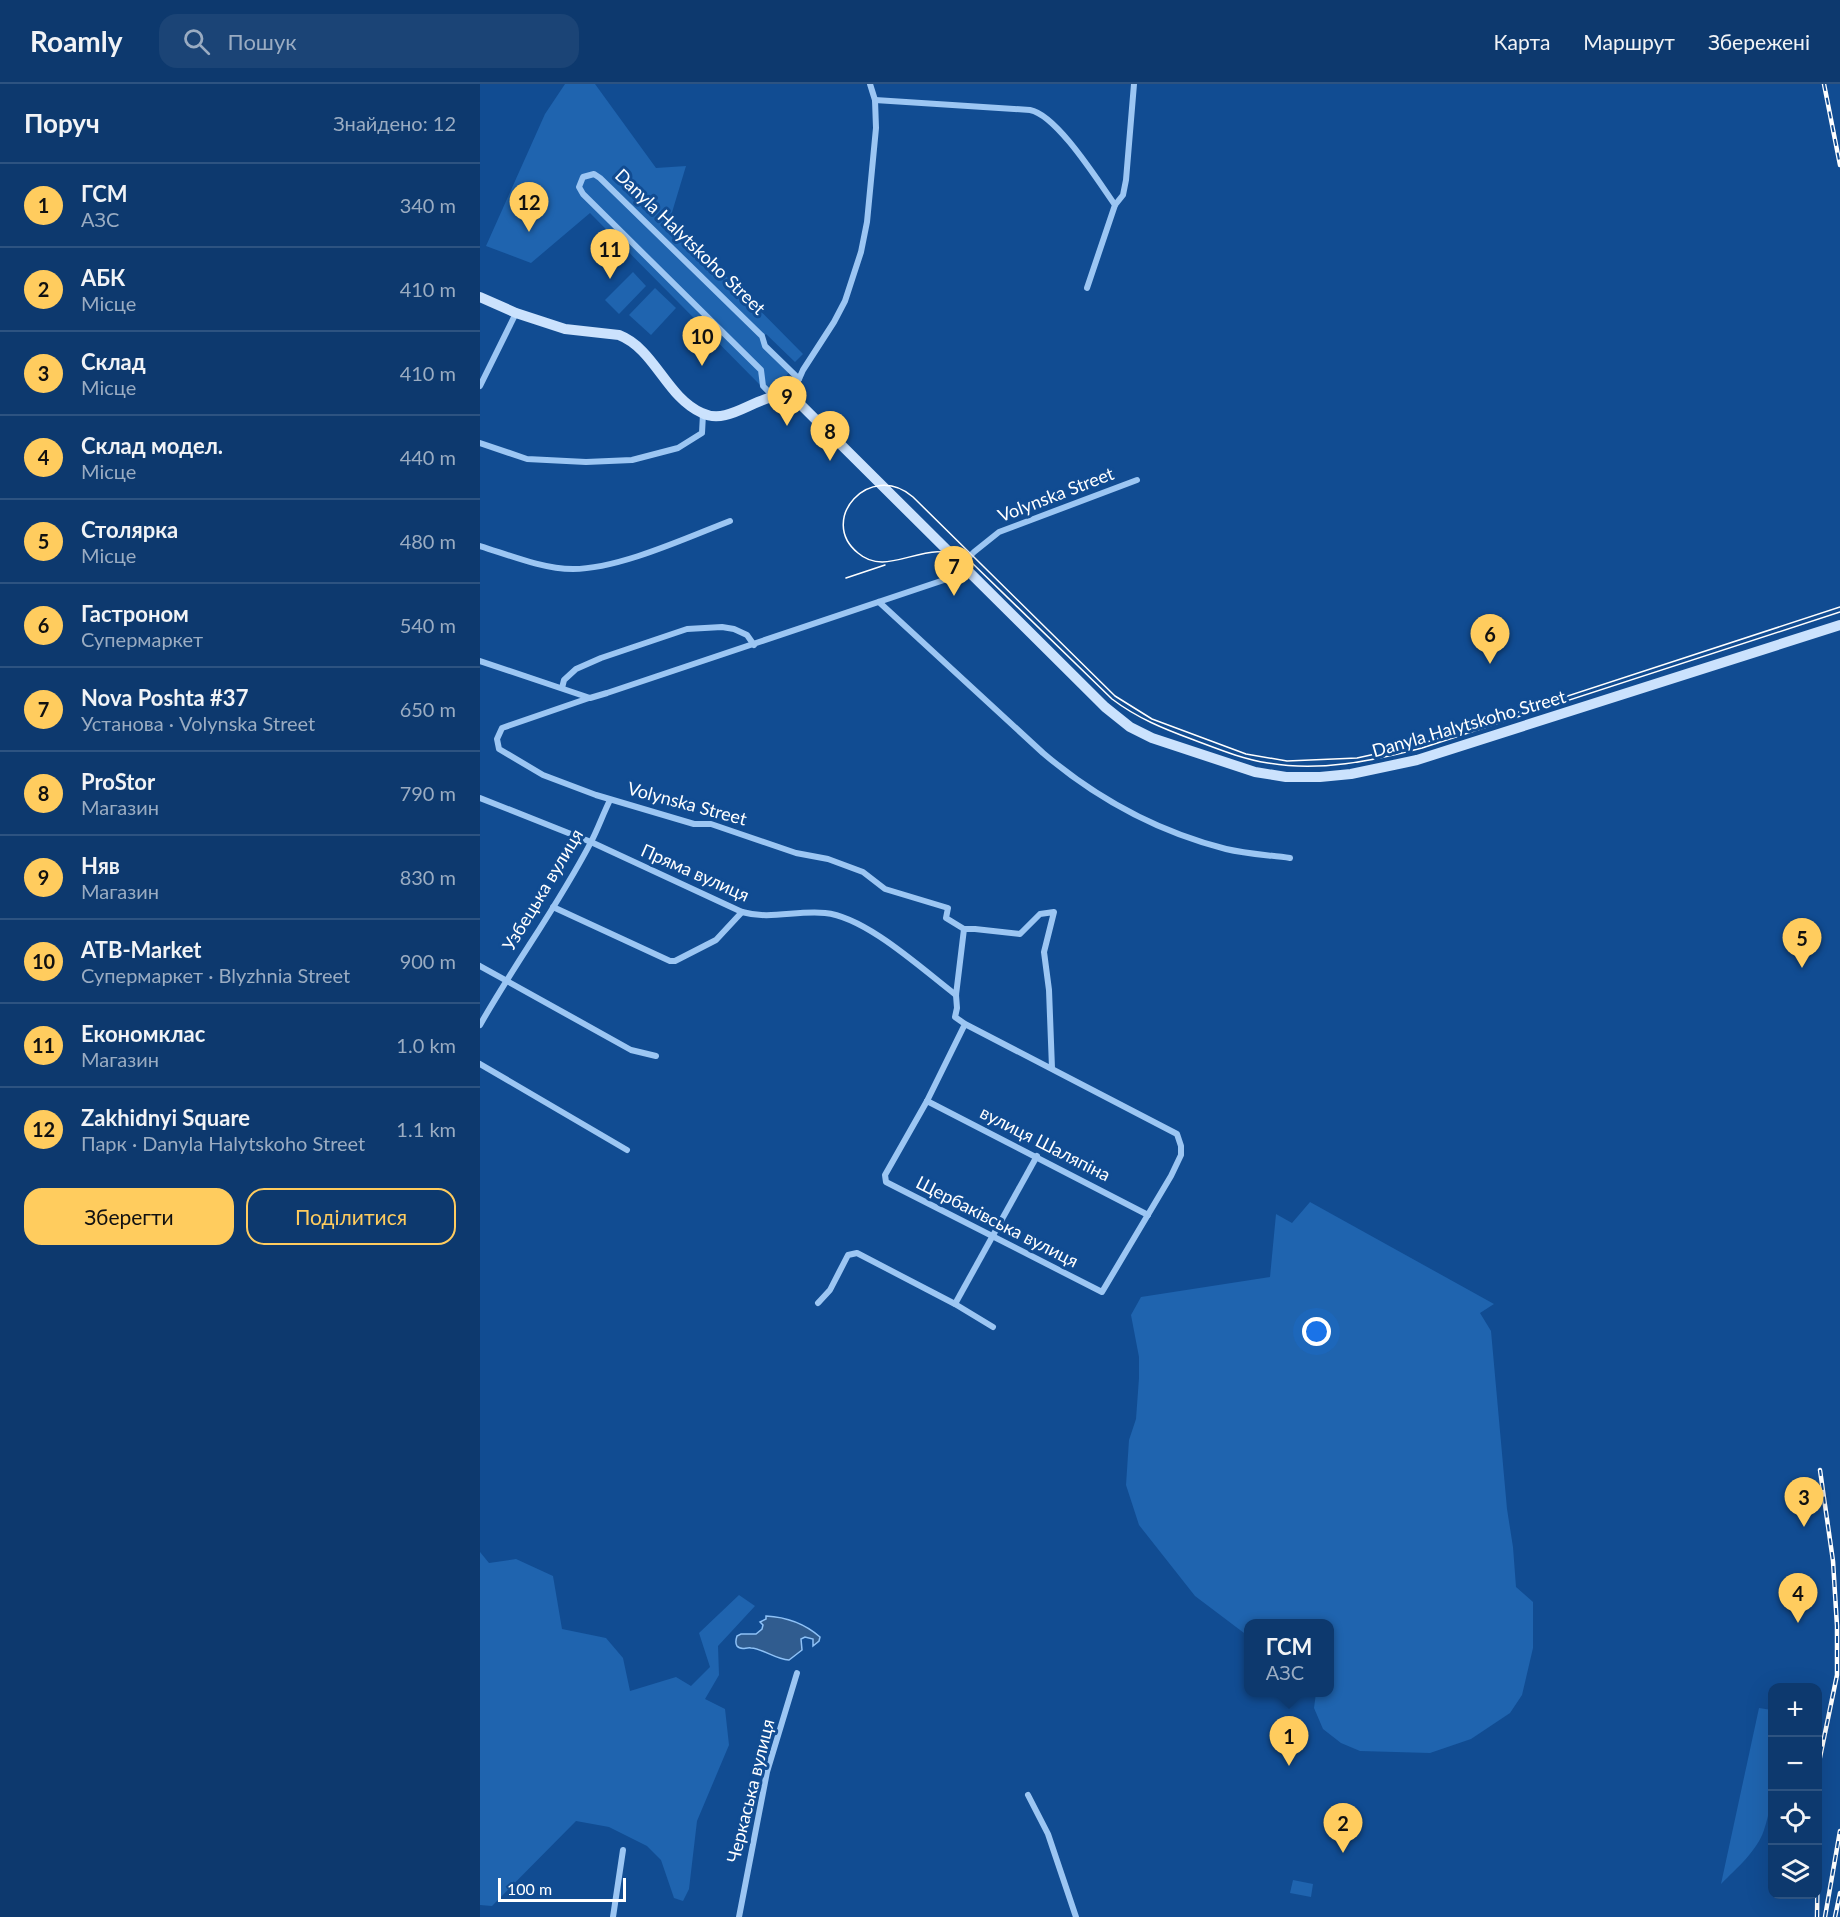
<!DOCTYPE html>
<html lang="uk">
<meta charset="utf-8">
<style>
:root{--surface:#0d396e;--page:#1b4476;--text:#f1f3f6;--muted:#9aacc2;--line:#2d5381;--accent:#ffcc5e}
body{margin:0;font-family:Lato,sans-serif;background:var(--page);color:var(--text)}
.controls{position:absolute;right:18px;bottom:18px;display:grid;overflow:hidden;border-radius:12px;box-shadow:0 6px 24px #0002}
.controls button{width:54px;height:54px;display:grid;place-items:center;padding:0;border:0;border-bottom:2px solid var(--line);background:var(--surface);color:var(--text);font:30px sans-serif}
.scale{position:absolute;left:18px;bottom:15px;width:128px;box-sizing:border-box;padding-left:6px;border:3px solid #fff;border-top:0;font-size:16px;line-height:21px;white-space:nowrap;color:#fff;-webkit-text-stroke:4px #114c92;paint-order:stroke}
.you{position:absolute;left:837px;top:1248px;width:21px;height:21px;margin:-15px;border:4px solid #fff;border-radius:50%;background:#1a73e8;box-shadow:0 0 0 9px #1a73e833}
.badge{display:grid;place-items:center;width:39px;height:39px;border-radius:50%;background:var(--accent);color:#111;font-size:20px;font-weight:700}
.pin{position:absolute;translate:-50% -50px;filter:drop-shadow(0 2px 3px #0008)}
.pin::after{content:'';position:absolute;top:32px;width:21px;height:18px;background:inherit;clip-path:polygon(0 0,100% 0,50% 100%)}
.popup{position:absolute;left:764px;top:1535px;width:90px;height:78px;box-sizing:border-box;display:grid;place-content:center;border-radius:12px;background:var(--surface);filter:drop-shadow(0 2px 4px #0005);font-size:20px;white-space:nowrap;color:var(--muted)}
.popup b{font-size:22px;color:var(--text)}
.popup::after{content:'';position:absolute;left:50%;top:100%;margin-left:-12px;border:12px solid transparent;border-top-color:var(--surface)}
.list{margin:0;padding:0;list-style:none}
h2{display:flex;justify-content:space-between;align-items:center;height:78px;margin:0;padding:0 24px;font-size:26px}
h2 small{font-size:20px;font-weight:400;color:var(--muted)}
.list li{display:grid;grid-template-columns:39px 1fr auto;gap:18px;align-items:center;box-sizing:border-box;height:84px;padding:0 24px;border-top:2px solid var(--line)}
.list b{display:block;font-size:22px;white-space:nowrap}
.list p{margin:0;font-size:20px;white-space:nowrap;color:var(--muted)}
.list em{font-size:20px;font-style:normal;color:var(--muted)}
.actions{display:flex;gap:12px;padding:18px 24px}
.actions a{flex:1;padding:14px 0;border:2px solid var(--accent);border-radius:18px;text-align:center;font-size:21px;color:var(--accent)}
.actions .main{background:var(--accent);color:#111}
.icon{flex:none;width:33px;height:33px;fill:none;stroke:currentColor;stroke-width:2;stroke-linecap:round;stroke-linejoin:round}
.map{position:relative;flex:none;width:1360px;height:1833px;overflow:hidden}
header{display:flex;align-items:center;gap:36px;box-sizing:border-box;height:84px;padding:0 30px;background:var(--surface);border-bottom:2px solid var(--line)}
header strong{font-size:28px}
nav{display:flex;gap:33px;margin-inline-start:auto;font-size:21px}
.search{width:420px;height:54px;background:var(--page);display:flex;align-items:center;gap:15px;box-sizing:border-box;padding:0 21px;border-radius:18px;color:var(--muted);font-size:22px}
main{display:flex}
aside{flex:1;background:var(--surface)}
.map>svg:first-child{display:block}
.green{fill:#1f64af}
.water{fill:#305c8f;stroke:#8ec1f6;stroke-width:1.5}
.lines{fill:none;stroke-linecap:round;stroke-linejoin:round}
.street{stroke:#9cc6f3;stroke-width:6}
.secondary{stroke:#cbe2fd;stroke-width:10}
.tram{stroke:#fff;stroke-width:1.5}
.rail-casing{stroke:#fff;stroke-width:4.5}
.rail{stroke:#114c92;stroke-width:2;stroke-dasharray:7;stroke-linecap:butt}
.labels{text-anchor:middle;stroke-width:6;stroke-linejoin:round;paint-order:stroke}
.street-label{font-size:18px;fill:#fff;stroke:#114c92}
</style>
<header>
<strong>Roamly</strong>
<div class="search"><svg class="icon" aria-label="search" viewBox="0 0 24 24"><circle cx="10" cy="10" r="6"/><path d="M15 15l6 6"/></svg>Пошук</div>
<nav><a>Карта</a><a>Маршрут</a><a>Збережені</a></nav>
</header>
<main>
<aside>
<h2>Поруч<small>Знайдено: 12</small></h2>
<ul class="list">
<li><span class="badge">1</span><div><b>ГСМ</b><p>АЗС</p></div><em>340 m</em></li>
<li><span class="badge">2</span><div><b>АБК</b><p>Місце</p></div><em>410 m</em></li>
<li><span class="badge">3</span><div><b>Склад</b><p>Місце</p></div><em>410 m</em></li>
<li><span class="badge">4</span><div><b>Склад модел.</b><p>Місце</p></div><em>440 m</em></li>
<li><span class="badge">5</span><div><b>Столярка</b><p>Місце</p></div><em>480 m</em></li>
<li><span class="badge">6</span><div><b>Гастроном</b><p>Супермаркет</p></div><em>540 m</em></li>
<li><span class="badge">7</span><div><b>Nova Poshta #37</b><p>Установа · Volynska Street</p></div><em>650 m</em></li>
<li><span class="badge">8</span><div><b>ProStor</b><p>Магазин</p></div><em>790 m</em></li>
<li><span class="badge">9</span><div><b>Няв</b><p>Магазин</p></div><em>830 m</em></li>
<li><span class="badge">10</span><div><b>ATB-Market</b><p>Супермаркет · Blyzhnia Street</p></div><em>900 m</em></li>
<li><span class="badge">11</span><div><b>Економклас</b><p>Магазин</p></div><em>1.0 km</em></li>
<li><span class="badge">12</span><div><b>Zakhidnyi Square</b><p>Парк · Danyla Halytskoho Street</p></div><em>1.1 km</em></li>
</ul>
<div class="actions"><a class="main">Зберегти</a><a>Поділитися</a></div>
</aside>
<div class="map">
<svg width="1360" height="1833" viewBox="0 0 1360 1833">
<rect width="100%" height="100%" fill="#114c92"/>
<!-- green -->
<g class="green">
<path d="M 85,0 L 115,0 L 176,84 L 206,82 L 190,135 L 323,270 L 315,278 L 286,250 L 283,252 L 285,262 L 309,288 L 300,302 L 296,298 L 287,308 L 110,129 L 51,179 L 6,162 L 65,30 Z"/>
<path d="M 153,188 L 166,202 L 139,230 L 125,216 Z"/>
<path d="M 175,204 L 196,224 L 171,251 L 149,231 Z"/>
<path d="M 830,1118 L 1014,1220 L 1000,1229 L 1011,1247 L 1027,1425 L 1033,1463 L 1036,1503 L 1053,1518 L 1053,1564 L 1042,1611 L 1030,1629 L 991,1655 L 950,1669 L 880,1667 L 861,1659 L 843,1645 L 834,1624 L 836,1609 L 850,1608 L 850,1540 L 768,1540 L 768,1552 L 715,1512 L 659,1441 L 646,1401 L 649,1356 L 656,1335 L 659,1294 L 659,1273 L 651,1231 L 661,1213 L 790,1193 L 796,1130 L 812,1139 Z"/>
<path d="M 0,1468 L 9,1479 L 36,1475 L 73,1492 L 82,1545 L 126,1554 L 143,1574 L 150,1607 L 196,1593 L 211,1602 L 230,1583 L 219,1549 L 259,1511 L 275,1522 L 238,1562 L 239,1591 L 225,1615 L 245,1625 L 249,1661 L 217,1737 L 209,1805 L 203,1817 L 194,1814 L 181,1776 L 167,1762 L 129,1743 L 96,1737 L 12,1822 L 0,1821 Z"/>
<path d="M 1279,1624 L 1292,1626 C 1293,1665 1297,1708 1284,1746 C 1277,1767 1257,1784 1241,1800 Z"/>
<path d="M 813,1796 L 833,1800 L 831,1813 L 810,1809 Z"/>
</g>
<!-- water -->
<path class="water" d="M 286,1532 C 307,1533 324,1539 340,1553 L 339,1557 L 333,1562 L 333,1555 L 325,1553 L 321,1555 L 322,1566 L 309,1576 C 295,1575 284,1565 271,1564 C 266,1563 261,1567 257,1562 C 255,1559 256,1555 257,1552 L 261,1550 L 276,1550 L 282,1545 L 283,1541 L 280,1538 L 286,1535 Z"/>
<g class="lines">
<!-- street -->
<g class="street">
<path d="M 395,16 L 550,26 C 577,31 618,97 635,121 L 607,204"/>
<path d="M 635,121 L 643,111 L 646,96 L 654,0"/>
<path d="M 0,302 L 36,229"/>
<path d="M 293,312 L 283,302 L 281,286 L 103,110 L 99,103 L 103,93 L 114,90 L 120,94 L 282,252 L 285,262 L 319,295"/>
<path d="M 309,312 L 319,295 L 323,286 L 354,238 L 365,217 L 381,168 L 387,138 L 396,44 L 395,16 L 390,0"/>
<path d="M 0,359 L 47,375 L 106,378 L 152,376 L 198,364 L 222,349 L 223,330"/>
<path d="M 0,462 C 29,471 63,485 93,485 C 139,485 206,454 250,437"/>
<path d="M 399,518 L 563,669 C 616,714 679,748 746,765 C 767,770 789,771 810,774"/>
<path d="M 0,577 L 110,614 L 127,609 L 467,495 L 494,468 L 519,448 L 657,396"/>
<path d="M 82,604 L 84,596 L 96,585 L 121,574 L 207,545 L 242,543 L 254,545 L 267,551 L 274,561"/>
<path d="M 109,614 L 22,644 L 17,655 L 19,665 L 63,691 L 116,711 L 214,740 L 231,740 L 316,769 L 348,775 L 383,788 L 405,805 L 468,824 L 466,834 L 484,845"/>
<path d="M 0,714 L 111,758 L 262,828 C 290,836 317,826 345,829 C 386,833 442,885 476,911"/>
<path d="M 73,823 L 190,877 L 195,877 L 236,856 L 262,828"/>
<path d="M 0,882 L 151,966 L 176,972"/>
<path d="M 485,940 L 447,1017 L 405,1091 L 406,1098 L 622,1208 L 691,1092 L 701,1071 L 701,1062 L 697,1050 L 485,940 L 475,933 L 477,924 L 476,911 L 484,845 L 495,845 L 540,850 L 560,830 L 574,828 L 564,868 L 569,906 L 572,984"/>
<path d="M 0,941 C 35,879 78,822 111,758 C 118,745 123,730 130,716"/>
<path d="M 0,980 L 147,1066"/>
<path d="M 447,1017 L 668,1131"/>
<path d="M 338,1219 L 350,1206 L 368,1171 L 377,1169 L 475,1220 L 513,1243"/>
<path d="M 475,1220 L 557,1072"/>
<path d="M 548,1711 L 568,1750 L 596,1833"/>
<path d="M 133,1833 L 143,1766"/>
<path d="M 259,1833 L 287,1688 L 317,1589"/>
</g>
<!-- secondary -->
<path class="secondary" d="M 0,213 L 36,229 L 85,245 L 139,251 C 175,265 186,313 222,329 C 252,344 283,302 314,314 L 625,623 L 650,643 L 672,654 L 775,688 L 806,693 L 840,693 L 871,690 L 937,676 L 1360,541"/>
<!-- tram -->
<g class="tram">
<path d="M 366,494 L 405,481"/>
<path d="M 1360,523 L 941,660 L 877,674 L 807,677 L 766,670 L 672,635 L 635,612 L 433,413 C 390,376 337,436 378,469 C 409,496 446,451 488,475 L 632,615 C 657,634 684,645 714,656 C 738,665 762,675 788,679 C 839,688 892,677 942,664 L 1360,528"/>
</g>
<!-- rail casing -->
<g class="rail-casing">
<g id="rail">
<path d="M 1344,0 L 1360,81"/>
<path d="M 1338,1683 L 1357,1591 L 1357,1542 L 1353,1477 L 1340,1386"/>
<path d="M 1337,1833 L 1338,1759"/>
<path d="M 1345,1833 L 1360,1747"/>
<path d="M 1355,1833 L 1360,1809"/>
</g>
</g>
<!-- rail -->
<use href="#rail" class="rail"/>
</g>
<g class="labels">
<!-- street labels -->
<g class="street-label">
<text transform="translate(210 158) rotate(44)" y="6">Danyla Halytskoho Street</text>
<text transform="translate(576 411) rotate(-21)" y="6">Volynska Street</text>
<text transform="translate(989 640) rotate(-16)" y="6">Danyla Halytskoho Street</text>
<text transform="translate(207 720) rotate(15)" y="6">Volynska Street</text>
<text transform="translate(215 789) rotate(24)" y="6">Пряма вулиця</text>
<text transform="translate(63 806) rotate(-59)" y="6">Узбецька вулиця</text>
<text transform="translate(565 1060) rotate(27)" y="6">вулиця Шаляпіна</text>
<text transform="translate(517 1138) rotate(27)" y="6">Щербаківська вулиця</text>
<text transform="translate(271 1707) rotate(-76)" y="6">Черкаська вулиця</text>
</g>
</g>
</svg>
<div class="controls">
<button>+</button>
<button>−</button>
<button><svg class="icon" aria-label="locate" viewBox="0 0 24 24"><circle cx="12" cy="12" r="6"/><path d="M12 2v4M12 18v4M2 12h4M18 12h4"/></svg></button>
<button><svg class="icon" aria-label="layers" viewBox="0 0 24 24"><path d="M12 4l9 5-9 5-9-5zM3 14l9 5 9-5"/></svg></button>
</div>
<div class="scale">100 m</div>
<div class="you"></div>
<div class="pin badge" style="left:809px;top:1682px">1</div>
<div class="popup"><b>ГСМ</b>АЗС</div>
<div class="pin badge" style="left:863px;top:1769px">2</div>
<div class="pin badge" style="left:1324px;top:1443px">3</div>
<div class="pin badge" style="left:1318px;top:1539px">4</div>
<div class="pin badge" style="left:1322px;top:884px">5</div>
<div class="pin badge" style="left:1010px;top:580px">6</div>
<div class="pin badge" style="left:474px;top:512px">7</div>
<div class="pin badge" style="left:350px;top:377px">8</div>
<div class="pin badge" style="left:307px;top:342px">9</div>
<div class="pin badge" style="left:222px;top:282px">10</div>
<div class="pin badge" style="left:130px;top:195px">11</div>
<div class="pin badge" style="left:49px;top:148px">12</div>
</div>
</main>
